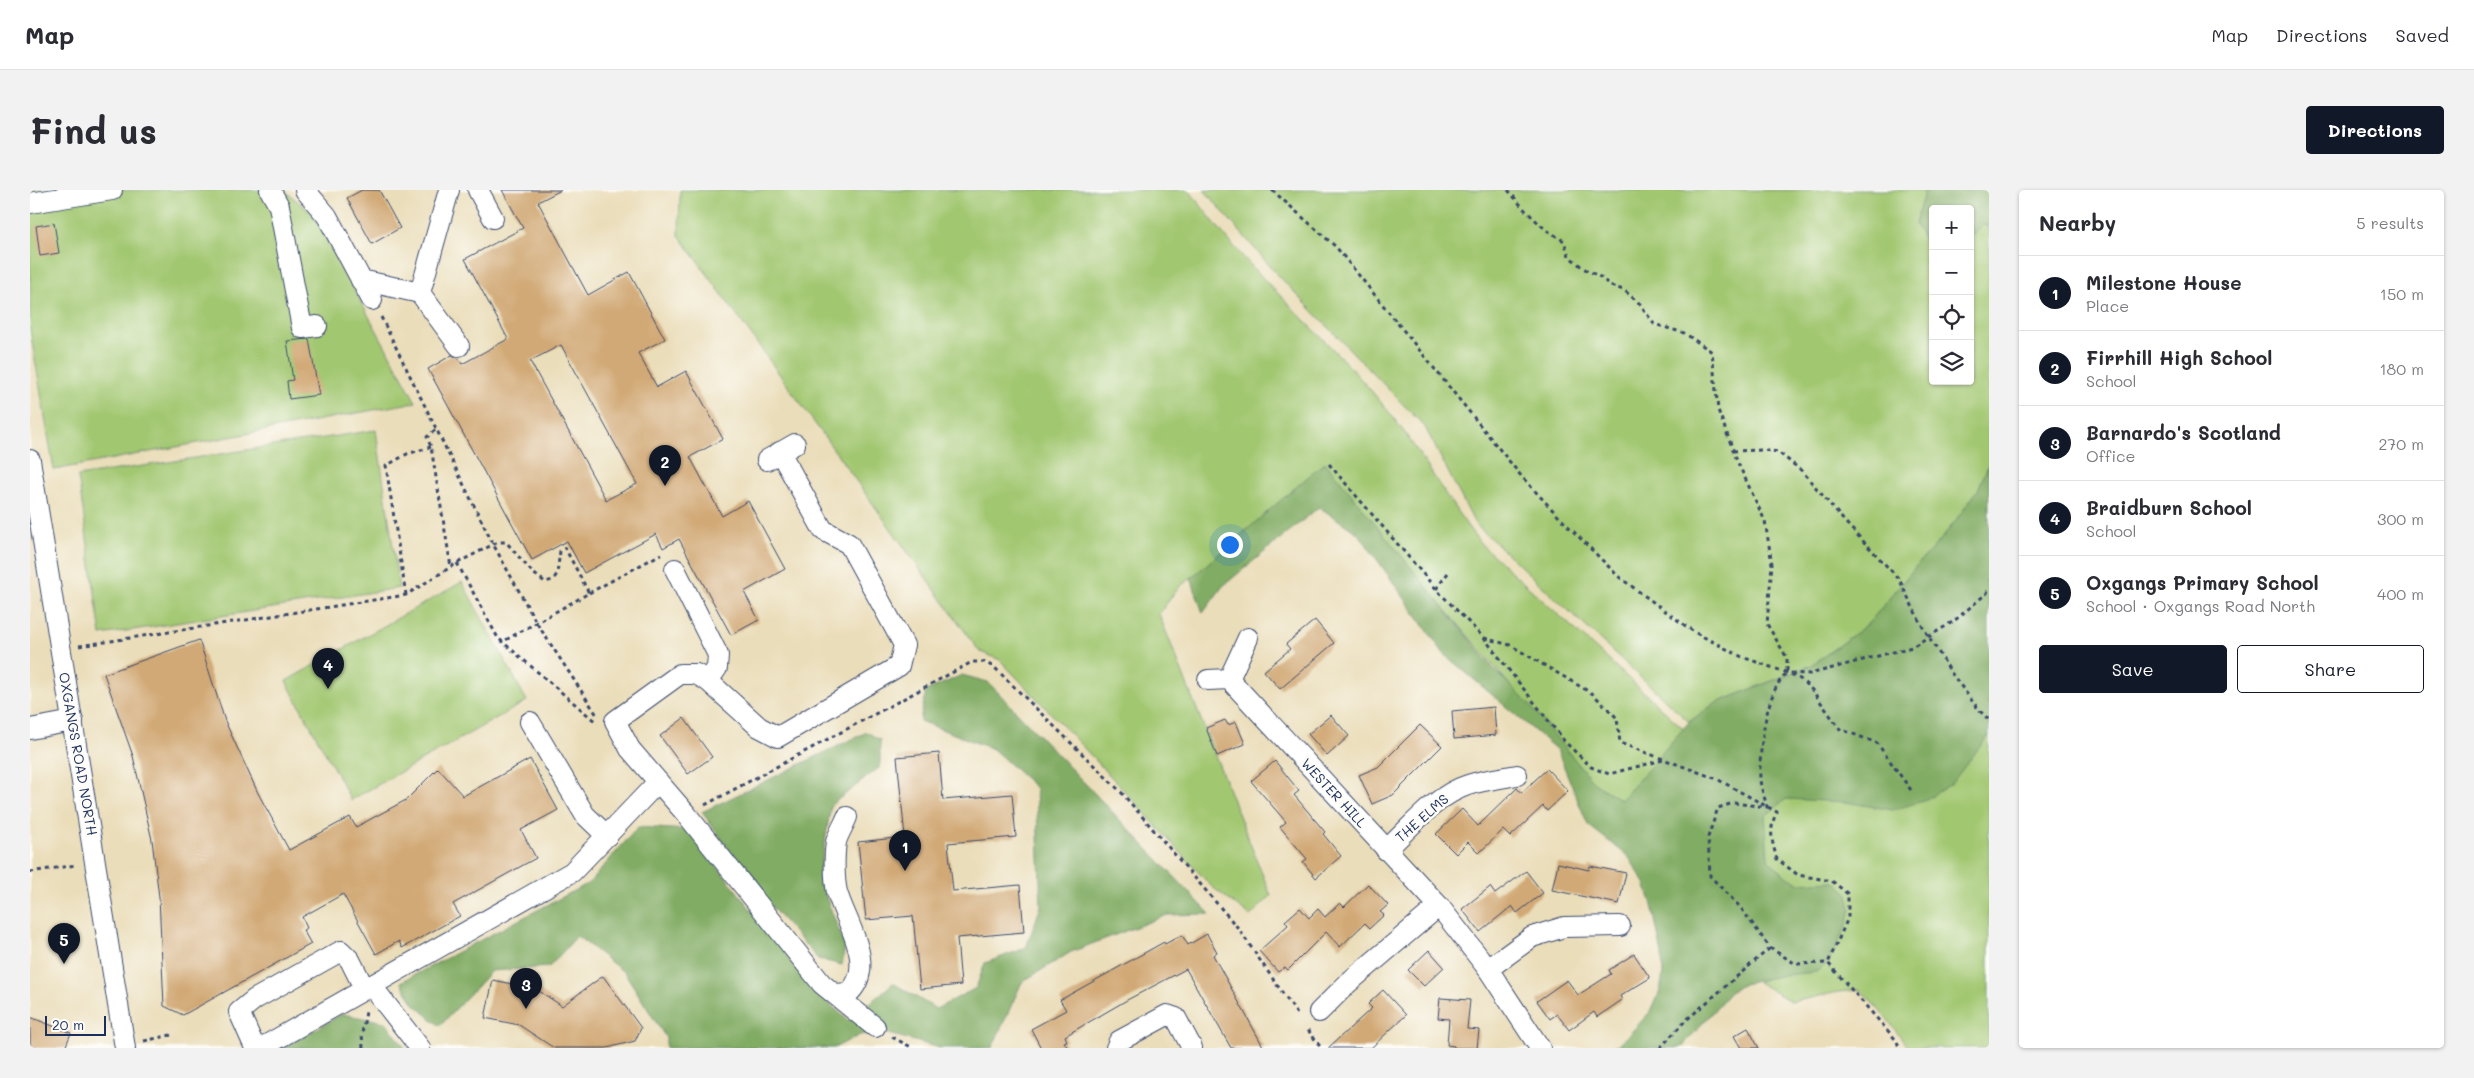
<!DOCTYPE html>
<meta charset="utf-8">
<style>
:root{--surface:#fff;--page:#f2f2f3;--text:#2b2b33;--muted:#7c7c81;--line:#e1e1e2;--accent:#111827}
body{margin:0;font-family:Mali,sans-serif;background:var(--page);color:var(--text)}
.controls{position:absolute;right:15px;top:15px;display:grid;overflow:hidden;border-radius:5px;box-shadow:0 1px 4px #0004}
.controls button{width:45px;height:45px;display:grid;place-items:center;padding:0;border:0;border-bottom:1px solid var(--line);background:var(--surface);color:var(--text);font:25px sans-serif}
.scale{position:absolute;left:15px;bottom:12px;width:61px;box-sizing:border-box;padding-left:5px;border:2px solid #1b2f5e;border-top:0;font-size:14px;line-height:18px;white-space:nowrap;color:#1b2f5e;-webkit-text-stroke:4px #fdfcf7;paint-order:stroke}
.you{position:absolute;left:1199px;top:354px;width:18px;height:18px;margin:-12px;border:4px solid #fff;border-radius:50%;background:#1a73e8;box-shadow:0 0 0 8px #1a73e833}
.badge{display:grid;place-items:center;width:32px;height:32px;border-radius:50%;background:var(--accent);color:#fff;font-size:16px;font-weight:700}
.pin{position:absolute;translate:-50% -41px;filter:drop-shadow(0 1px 2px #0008)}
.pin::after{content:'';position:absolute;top:26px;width:18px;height:15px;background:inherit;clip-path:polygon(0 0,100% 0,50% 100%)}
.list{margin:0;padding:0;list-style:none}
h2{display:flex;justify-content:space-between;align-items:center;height:65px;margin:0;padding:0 20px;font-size:21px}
h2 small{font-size:16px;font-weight:400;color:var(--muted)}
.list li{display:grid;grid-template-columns:32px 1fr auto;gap:15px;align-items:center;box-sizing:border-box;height:75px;padding:0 20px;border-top:1px solid var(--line)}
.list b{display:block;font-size:19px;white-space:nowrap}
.list p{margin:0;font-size:16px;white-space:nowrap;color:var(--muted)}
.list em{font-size:16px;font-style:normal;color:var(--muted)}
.actions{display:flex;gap:10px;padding:15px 20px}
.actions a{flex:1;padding:11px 0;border:1px solid var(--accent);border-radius:5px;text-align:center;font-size:18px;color:var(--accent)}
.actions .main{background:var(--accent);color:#fff}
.icon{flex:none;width:28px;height:28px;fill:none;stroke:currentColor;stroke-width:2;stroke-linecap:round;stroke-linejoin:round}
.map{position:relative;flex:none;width:1959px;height:858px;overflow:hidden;border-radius:5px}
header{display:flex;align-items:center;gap:30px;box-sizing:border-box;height:70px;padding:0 25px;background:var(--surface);border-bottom:1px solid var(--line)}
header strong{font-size:24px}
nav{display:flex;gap:28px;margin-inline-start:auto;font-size:18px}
.intro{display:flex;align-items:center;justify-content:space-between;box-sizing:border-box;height:120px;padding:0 30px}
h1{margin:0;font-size:35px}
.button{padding:12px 22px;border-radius:5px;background:var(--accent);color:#fff;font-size:18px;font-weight:700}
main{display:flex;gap:30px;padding:0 30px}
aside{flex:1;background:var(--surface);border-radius:5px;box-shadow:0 1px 4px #0004}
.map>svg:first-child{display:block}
.green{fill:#a2c771;stroke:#5e7b68}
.forest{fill:#81ac63;stroke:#4e6e60}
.building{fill:#d1a976;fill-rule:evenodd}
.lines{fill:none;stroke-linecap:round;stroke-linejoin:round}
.minor-casing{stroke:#3a496c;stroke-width:22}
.path{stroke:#3a496c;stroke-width:3;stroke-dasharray:4 4;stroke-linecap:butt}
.minor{stroke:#fff;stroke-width:20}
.labels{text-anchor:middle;stroke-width:5;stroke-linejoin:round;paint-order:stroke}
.street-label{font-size:14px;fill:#1b2f5e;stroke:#fdfcf7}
</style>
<header>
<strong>Map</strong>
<nav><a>Map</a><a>Directions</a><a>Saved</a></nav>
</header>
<div class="intro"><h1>Find us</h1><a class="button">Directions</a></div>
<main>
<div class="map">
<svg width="1959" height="858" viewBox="0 0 1959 858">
<rect width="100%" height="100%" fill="#fdfcf7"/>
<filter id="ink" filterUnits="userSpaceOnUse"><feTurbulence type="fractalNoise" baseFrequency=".02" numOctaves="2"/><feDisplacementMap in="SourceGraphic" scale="10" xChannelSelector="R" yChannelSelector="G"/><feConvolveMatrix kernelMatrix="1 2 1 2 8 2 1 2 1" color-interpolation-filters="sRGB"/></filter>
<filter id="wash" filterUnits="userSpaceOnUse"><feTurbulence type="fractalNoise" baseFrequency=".0096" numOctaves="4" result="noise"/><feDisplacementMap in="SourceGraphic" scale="20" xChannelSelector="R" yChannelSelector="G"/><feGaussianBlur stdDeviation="1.12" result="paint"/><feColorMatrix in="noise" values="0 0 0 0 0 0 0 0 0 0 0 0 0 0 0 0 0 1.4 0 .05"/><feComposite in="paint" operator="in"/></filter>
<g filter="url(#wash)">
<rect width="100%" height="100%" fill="#eaddb9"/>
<!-- green -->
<g class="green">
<path d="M 0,0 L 254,0 L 282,23 L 386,212 L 24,280 L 0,140 Z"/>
<path d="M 650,0 L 1159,0 C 1177,24 1196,48 1216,70 C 1263,121 1316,168 1359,222 C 1393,265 1418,313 1452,355 L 1653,538 L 1690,582 L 1937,573 L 1959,545 L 1959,858 L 1879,858 L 1854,825 L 1830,800 L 1808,802 L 1762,812 L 1727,792 L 1706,770 L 1594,643 L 1486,502 L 1308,293 L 1292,282 L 1147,399 L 1129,424 L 1241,706 L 1220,726 L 1181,696 L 1089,595 L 970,470 L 949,461 L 649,45 Z"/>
<path d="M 1174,0 L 1895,0 L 1885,34 L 1903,62 L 1903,191 L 1940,191 L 1940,46 L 1953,35 L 1959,37 L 1959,273 L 1948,300 L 1915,345 L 1887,375 L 1838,434 L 1782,475 L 1684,514 L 1659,532 L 1445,334 L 1395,237 L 1245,82 Z"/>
<path d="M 346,240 L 369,398 L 71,445 L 48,286 Z"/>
<path d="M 432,392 L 497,511 L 321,610 L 256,491 Z"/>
</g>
<!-- forest -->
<g class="forest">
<path d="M 1895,0 L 1959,0 L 1959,37 L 1953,35 L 1940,46 L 1940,19 L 1903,19 L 1901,61 L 1885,34 Z"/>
<path d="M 1295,272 L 1463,478 L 1498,513 L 1564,593 L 1591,610 L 1659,532 L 1684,514 L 1782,475 L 1838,434 L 1887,375 L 1915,345 L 1948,300 L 1959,273 L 1959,545 L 1921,594 L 1893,611 L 1862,620 L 1816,612 L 1756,609 L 1735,626 L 1738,669 L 1756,686 L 1769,693 L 1802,691 L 1809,694 L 1818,704 L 1821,719 L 1817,735 L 1798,773 L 1786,782 L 1754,785 L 1713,794 L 1700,802 L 1651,858 L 1578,858 L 1590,854 L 1621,821 L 1630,801 L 1633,784 L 1632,764 L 1622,715 L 1615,693 L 1598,666 L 1558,635 L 1527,560 L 1414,464 L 1329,344 L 1289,317 L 1193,396 L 1173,423 L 1161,388 Z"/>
<path d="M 932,485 L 958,492 L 1180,724 L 1137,725 L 1041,762 L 992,792 L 962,858 L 910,858 L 852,842 L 830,845 L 804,858 L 636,858 L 636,848 L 595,783 L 547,746 L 519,777 L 461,781 L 410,836 L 384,814 L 371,792 L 559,693 L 608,637 L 659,640 L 784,800 L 819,831 L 863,793 L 906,819 L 946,798 L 955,773 L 996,758 L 1011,716 L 1006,598 L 963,559 L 890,531 L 896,501 Z"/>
<path d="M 837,542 L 850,550 L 850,577 L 801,615 L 789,689 L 815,756 L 812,775 L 788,769 L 731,705 L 672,622 Z"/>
<path d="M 312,824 L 356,832 L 375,858 L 254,858 Z"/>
</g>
<g id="blocks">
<!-- building -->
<g class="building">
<path d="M 332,0 L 349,0 L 370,38 L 342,54 L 317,8 Z"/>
<path d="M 472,0 L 531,0 L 508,12 L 558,105 L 599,82 L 635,149 L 608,163 L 627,197 L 656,181 L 693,249 L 660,267 L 692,326 L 718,311 L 755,379 L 714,402 L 729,430 L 701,445 L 649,349 L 633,358 L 626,344 L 554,383 L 537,351 L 502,370 L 398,179 L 422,165 L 428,168 L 432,174 L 478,149 L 435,69 L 493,38 ZM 531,155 L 607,294 L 576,310 L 500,171 Z"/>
<path d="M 24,33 L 29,63 L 10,66 L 6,36 Z"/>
<path d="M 279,149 L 289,205 L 259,209 L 257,191 L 263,190 L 257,151 Z"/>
<path d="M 1285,430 L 1304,453 L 1250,499 L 1234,481 L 1260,459 L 1256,454 Z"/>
<path d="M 169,450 L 195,531 L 228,603 L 259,660 L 320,627 L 326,637 L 376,610 L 408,578 L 433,606 L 500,569 L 528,620 L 491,640 L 506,668 L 423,714 L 430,726 L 372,758 L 369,751 L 346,764 L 313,704 L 272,727 L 277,738 L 273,740 L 281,754 L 153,825 L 134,816 L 129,707 L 122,650 L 103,566 L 74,484 Z"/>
<path d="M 1464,517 L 1466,545 L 1424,549 L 1422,521 Z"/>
<path d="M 1301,525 L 1319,546 L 1297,566 L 1278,544 Z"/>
<path d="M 654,528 L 682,567 L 658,584 L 630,546 Z"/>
<path d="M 1195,530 L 1198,535 L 1206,532 L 1215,554 L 1187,566 L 1176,538 Z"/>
<path d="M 1390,535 L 1412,556 L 1363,605 L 1342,614 L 1329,585 L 1348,577 Z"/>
<path d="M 909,563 L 913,610 L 982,604 L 986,647 L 918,653 L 923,701 L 990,695 L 994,742 L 927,748 L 931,795 L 890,799 L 883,726 L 836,730 L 828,652 L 875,647 L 867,567 Z"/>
<path d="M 1245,571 L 1269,601 L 1264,605 L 1295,642 L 1293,644 L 1311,666 L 1286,688 L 1273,672 L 1277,669 L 1250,637 L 1256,632 L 1221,591 Z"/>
<path d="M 1517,579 L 1538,601 L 1517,621 L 1513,616 L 1480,647 L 1473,640 L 1449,663 L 1438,652 L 1426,664 L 1406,644 L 1432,619 L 1448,636 L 1487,598 L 1491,603 Z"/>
<path d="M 1528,673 L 1559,680 L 1560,676 L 1596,683 L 1589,714 L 1522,700 Z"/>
<path d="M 1496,681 L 1513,703 L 1487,723 L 1482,716 L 1450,742 L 1432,719 L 1460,697 L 1465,704 Z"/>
<path d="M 1338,694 L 1358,715 L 1350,722 L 1354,725 L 1340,738 L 1335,733 L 1310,757 L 1296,742 L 1258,780 L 1255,777 L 1248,782 L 1229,761 L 1258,735 L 1255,731 L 1270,718 L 1279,728 L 1288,719 L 1295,727 L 1310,713 L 1314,717 Z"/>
<path d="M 1177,744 L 1187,762 L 1183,765 L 1234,858 L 1201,858 L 1156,779 L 1097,810 L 1035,846 L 1037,851 L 1034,852 L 1038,858 L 1011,858 L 1001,839 L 1036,820 L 1030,810 L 1134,752 L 1135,754 L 1152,745 L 1158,755 Z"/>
<path d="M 1399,760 L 1414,777 L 1394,796 L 1378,780 Z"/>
<path d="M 1604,764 L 1620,788 L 1590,806 L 1592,810 L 1567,827 L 1564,822 L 1539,840 L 1527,824 L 1520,829 L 1507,811 L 1537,790 L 1548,805 L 1581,784 L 1579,780 Z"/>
<path d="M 573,786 L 611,838 L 605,851 L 577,858 L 524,858 L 489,835 L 455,828 L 463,790 L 506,799 L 532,816 Z"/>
<path d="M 1353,800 L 1376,825 L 1341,858 L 1298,858 L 1342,818 L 1338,814 Z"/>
<path d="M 1410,808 L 1440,810 L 1437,839 L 1449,840 L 1447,858 L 1424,858 L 1424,856 L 1417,855 L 1419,829 L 1408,828 Z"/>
<path d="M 0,827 L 41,843 L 35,858 L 0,858 Z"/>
<path d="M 1718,838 L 1729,858 L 1711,858 L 1704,846 Z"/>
</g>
</g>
</g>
<g filter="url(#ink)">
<use href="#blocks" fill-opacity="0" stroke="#3a496c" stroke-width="1"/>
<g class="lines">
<!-- minor casing -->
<g class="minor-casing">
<g id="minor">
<path d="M 240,0 L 249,16 L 272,138 L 287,136"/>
<path d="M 275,0 L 297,26 L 342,110"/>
<path d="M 448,0 L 463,28"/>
<path d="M 0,13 L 82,0"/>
<path d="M 331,90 L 390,103 L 429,156"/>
<path d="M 390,103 L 419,0"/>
<path d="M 750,262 L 793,340 L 819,354 L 874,455 L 869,476 L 748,547 L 729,537 L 678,491 L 666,484 L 650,484 L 585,531 L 600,559 L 657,625 L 792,794 L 845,837"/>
<path d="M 0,270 L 95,858"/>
<path d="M 737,270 L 765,254"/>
<path d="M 645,379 L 688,465 L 687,478 L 678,491"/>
<path d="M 1199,489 L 1409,716 L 1458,779 L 1510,858"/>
<path d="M 1178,490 L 1199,489 L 1218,448"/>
<path d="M 500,532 L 555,625 L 577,646"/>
<path d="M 0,539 L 43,531"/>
<path d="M 1356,660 C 1380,638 1406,605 1438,595 C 1453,590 1471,588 1487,585"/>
<path d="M 1458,779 L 1502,747 L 1534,737 L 1590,736"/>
<path d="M 341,795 L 390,858"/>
<path d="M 806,804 L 819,803 C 847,775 816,733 807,702 C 804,689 804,666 806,652 C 808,644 814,635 817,627"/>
<path d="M 1289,822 L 1318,793 L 1409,716"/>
<path d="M 225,858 L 209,822 L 225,809 L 311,761 L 320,770 L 334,798"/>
<path d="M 231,858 L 542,682 L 627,593"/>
<path d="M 1086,858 L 1089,851 L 1137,825 L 1146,828 L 1162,858"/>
</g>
</g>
<!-- path -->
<g class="path">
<path d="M 1242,0 L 1306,57 L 1492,287 L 1531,329 L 1589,387 L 1664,442 L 1712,467 L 1758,483"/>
<path d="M 1478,0 L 1495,20 L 1515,39 L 1534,51 L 1539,66 L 1553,78 L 1572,88 L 1580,96 L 1594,100 L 1610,114 L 1624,134 L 1654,143 L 1682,162 L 1688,220 L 1708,273 L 1735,331 L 1742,374 L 1737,434 L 1757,468 L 1757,483 C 1735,501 1729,562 1730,590 C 1731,599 1735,608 1737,617 L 1703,613 L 1688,618 L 1678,647 L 1680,686 L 1711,718 L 1740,758 L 1766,774 L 1798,773 L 1867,851 L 1869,858"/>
<path d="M 351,127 L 463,354 L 506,432 L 567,525"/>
<path d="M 405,240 L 397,247 L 401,257 L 421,377"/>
<path d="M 1703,261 L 1733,260 L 1748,262 L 1772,281 L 1815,332 L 1869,389 L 1891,434 L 1922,484 L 1949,520 L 1959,530"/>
<path d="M 1299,274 L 1406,399 L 1454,448 L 1535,552 L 1561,577 L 1579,584 L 1633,570"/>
<path d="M 427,373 L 468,448 L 566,532"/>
<path d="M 1406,399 L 1418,383"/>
<path d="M 559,403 L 631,364"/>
<path d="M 376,405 L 356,276 L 377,264 L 401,257"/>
<path d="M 1454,448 L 1480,455 L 1563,504 L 1587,528 L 1590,553 L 1687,589 L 1747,622 C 1738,639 1742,652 1747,669 L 1768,685 L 1802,691 L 1818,704 L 1818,728 L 1798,773"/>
<path d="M 49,456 L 376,405 L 427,373 L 468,352 L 476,352 L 503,383 L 515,392 L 523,390 L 527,384 L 530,361 L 535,358 L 559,403 L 472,452"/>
<path d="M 1881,600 L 1847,553 L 1810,539 L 1782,500 L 1770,489 L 1759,483 L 1780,484 L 1882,457 L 1924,431 L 1957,403 L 1959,397"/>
<path d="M 675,615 L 942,472 L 954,472 L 964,477 L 1091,602 L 1208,738 L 1269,827"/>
<path d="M 0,682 L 46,675"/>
<path d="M 1278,840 L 1291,858"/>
<path d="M 862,847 L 883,858"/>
<path d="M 114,851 L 141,845"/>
<path d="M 333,858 L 332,843 L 336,822"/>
<path d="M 1630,858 L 1654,832 L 1740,758"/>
</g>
<!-- minor -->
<use href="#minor" class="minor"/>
</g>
</g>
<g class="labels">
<!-- street labels -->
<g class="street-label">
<text transform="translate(48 564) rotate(80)" y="5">OXGANGS ROAD NORTH</text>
<text transform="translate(1304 603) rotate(47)" y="5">WESTER HILL</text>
<text transform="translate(1392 628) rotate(-41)" y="5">THE ELMS</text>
</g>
</g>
</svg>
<div class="controls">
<button>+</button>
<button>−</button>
<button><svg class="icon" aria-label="locate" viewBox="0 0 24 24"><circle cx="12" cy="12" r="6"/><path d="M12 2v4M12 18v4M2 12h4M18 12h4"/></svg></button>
<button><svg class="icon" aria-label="layers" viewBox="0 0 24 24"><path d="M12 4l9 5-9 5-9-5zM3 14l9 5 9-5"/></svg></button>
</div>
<div class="scale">20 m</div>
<div class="you"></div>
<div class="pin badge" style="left:875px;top:681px">1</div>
<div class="pin badge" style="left:635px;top:296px">2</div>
<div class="pin badge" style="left:496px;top:819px">3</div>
<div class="pin badge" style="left:298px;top:499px">4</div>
<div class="pin badge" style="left:34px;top:774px">5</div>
</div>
<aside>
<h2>Nearby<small>5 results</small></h2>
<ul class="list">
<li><span class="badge">1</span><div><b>Milestone House</b><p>Place</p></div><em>150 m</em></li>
<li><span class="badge">2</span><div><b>Firrhill High School</b><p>School</p></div><em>180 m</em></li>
<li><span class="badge">3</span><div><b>Barnardo's Scotland</b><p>Office</p></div><em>270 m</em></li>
<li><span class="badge">4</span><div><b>Braidburn School</b><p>School</p></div><em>300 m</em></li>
<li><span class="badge">5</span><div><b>Oxgangs Primary School</b><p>School · Oxgangs Road North</p></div><em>400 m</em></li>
</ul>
<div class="actions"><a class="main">Save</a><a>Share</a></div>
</aside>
</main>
